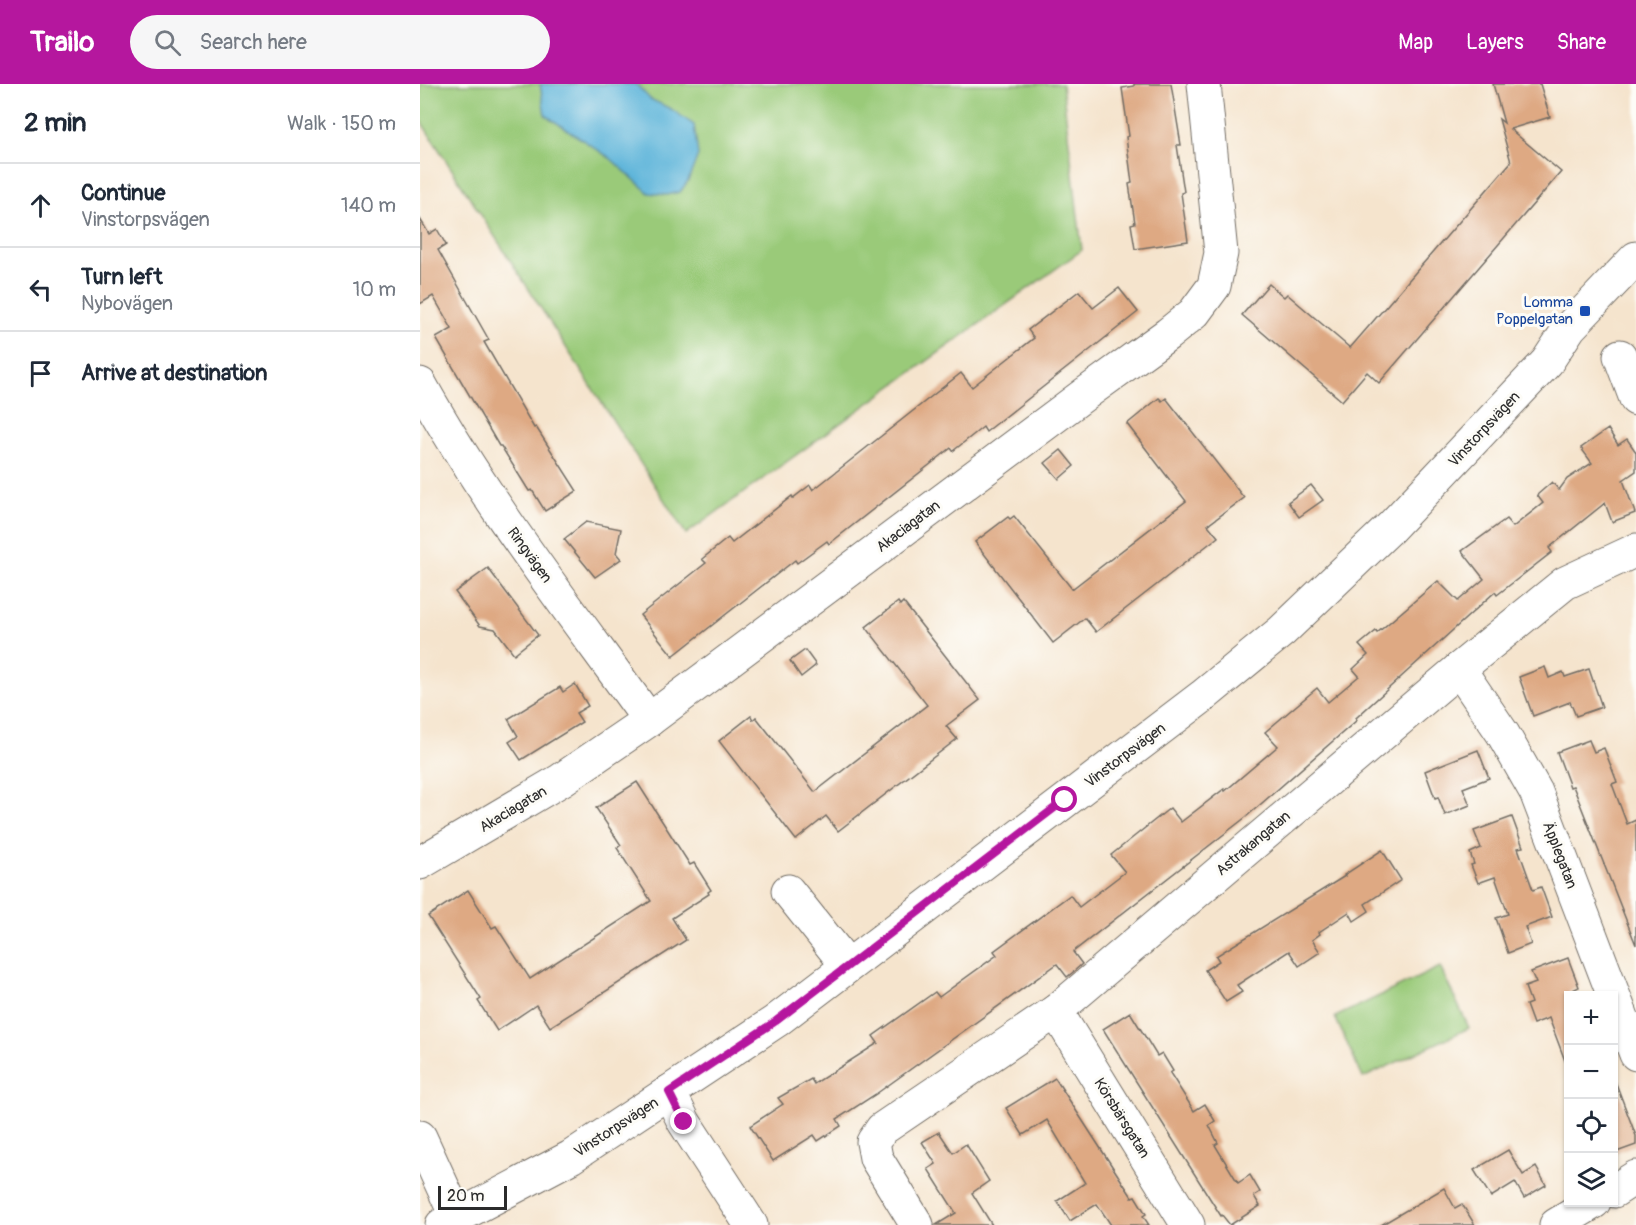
<!DOCTYPE html>
<meta charset="utf-8">
<style>
:root{--surface:#fff;--page:#f6f6f7;--text:#1f2937;--muted:#747a83;--line:#e0e1e3;--accent:#b5179e}
body{margin:0;font-family:Pangolin,sans-serif;background:var(--page);color:var(--text)}
.controls{position:absolute;right:18px;bottom:18px;display:grid;overflow:hidden;border-radius:0px;box-shadow:0 2px 4px #0004}
.controls button{width:54px;height:54px;display:grid;place-items:center;padding:0;border:0;border-bottom:2px solid var(--line);background:var(--surface);color:var(--text);font:30px sans-serif}
.scale{position:absolute;left:18px;bottom:15px;width:69px;box-sizing:border-box;padding-left:6px;border:3px solid #2b2b2b;border-top:0;font-size:16px;line-height:21px;white-space:nowrap;color:#2b2b2b;-webkit-text-stroke:4px #fdfcf7;paint-order:stroke}
.stop{position:absolute;width:18px;height:18px;margin:-14px;border:4px solid #b5179e;border-radius:50%;background:#fff}
.stop.end{background:#b5179e;border-color:#fff;box-shadow:0 2px 6px #0008}
.list{margin:0;padding:0;list-style:none}
h2{display:flex;justify-content:space-between;align-items:center;height:78px;margin:0;padding:0 24px;font-size:26px}
h2 small{font-size:20px;font-weight:400;color:var(--muted)}
.list li{display:grid;grid-template-columns:39px 1fr auto;gap:18px;align-items:center;box-sizing:border-box;height:84px;padding:0 24px;border-top:2px solid var(--line)}
.list b{display:block;font-size:22px;white-space:nowrap}
.list p{margin:0;font-size:20px;white-space:nowrap;color:var(--muted)}
.list em{font-size:20px;font-style:normal;color:var(--muted)}
.icon{flex:none;width:33px;height:33px;fill:none;stroke:currentColor;stroke-width:2;stroke-linecap:round;stroke-linejoin:round}
.map{position:relative;flex:none;width:1216px;height:1141px;overflow:hidden}
header{display:flex;align-items:center;gap:36px;box-sizing:border-box;height:84px;padding:0 30px;background:var(--accent);color:#fff}
header strong{font-size:28px}
nav{display:flex;gap:33px;margin-inline-start:auto;font-size:21px}
.search{width:420px;height:54px;background:var(--page);display:flex;align-items:center;gap:15px;box-sizing:border-box;padding:0 21px;border-radius:33px;color:var(--muted);font-size:22px}
main{display:flex}
aside{flex:1;background:var(--surface)}
.map>svg:first-child{display:block}
.green{fill:#9aca79;stroke:#627a52;stroke-width:1.5}
.water{fill:#5eb5da;stroke:#447082;stroke-width:1.5}
.building{fill:#dea983}
.lines{fill:none;stroke-linecap:round;stroke-linejoin:round}
.minor-casing{stroke:#726c64;stroke-width:35}
.minor{stroke:#fff;stroke-width:33}
.route{stroke:#b5179e;stroke-width:8}
.transit-dot{fill:#1a4fb4;stroke:#fdfcf7;stroke-width:2}
.labels{text-anchor:middle;stroke-width:6;stroke-linejoin:round;paint-order:stroke}
.transit-label{font-size:15px;fill:#164399;stroke:#fdfcf7;text-anchor:end}
.street-label{font-size:15px;fill:#2b2b2b;stroke:#fdfcf7}
</style>
<header>
<strong>Trailo</strong>
<div class="search"><svg class="icon" aria-label="search" viewBox="0 0 24 24"><circle cx="10" cy="10" r="6"/><path d="M15 15l6 6"/></svg>Search here</div>
<nav><a>Map</a><a>Layers</a><a>Share</a></nav>
</header>
<main>
<aside>
<h2>2 min<small>Walk · 150 m</small></h2>
<ul class="list">
<li><svg class="icon" aria-label="ahead" viewBox="0 0 24 24"><path d="M12 20V5M6 11l6-6 6 6"/></svg><div><b>Continue</b><p>Vinstorpsvägen</p></div><em>140 m</em></li>
<li><svg class="icon" aria-label="left" viewBox="0 0 24 24"><path d="M17 20v-9H6M10 6l-5 5 5 5"/></svg><div><b>Turn left</b><p>Nybovägen</p></div><em>10 m</em></li>
<li><svg class="icon" aria-label="arrive" viewBox="0 0 24 24"><path d="M6 21V4h12l-3 4 3 4H6"/></svg><div><b>Arrive at destination</b></div></li>
</ul>
</aside>
<div class="map">
<svg width="1216" height="1141" viewBox="0 0 1216 1141">
<rect width="100%" height="100%" fill="#fdfcf7"/>
<filter id="ink" filterUnits="userSpaceOnUse"><feTurbulence type="fractalNoise" baseFrequency=".0167" numOctaves="2"/><feDisplacementMap in="SourceGraphic" scale="12" xChannelSelector="R" yChannelSelector="G"/><feConvolveMatrix kernelMatrix="1 2 1 2 8 2 1 2 1" color-interpolation-filters="sRGB"/></filter>
<filter id="wash" filterUnits="userSpaceOnUse"><feTurbulence type="fractalNoise" baseFrequency=".008" numOctaves="4" result="noise"/><feDisplacementMap in="SourceGraphic" scale="24" xChannelSelector="R" yChannelSelector="G"/><feGaussianBlur stdDeviation="1.35" result="paint"/><feColorMatrix in="noise" values="0 0 0 0 0 0 0 0 0 0 0 0 0 0 0 0 0 1.4 0 .05"/><feComposite in="paint" operator="in"/></filter>
<g filter="url(#wash)">
<rect width="100%" height="100%" fill="#f5e4cd"/>
<!-- green -->
<g class="green">
<path d="M 0,0 L 642,0 L 662,166 L 266,450 L 0,36 Z"/>
<path d="M 1020,883 L 1049,944 L 943,994 L 915,933 Z"/>
</g>
<!-- water -->
<path class="water" d="M 120,0 L 216,0 L 230,15 L 251,25 L 274,41 L 278,71 L 268,97 L 260,108 L 247,111 L 229,109 L 190,74 L 125,31 Z"/>
<g id="blocks">
<!-- building -->
<g class="building">
<path d="M 714,0 L 751,0 L 761,61 L 757,61 L 764,108 L 761,109 L 768,157 L 715,165 L 711,140 L 715,139 L 709,100 L 712,99 L 706,53 L 709,52 L 702,4 L 714,2 Z"/>
<path d="M 1073,0 L 1120,0 L 1130,33 L 1090,45 L 1141,88 L 959,299 L 947,288 L 922,317 L 822,231 L 849,200 L 864,213 L 867,210 L 930,264 L 1091,78 L 1079,35 L 1084,39 Z"/>
<path d="M 0,135 L 9,150 L 17,145 L 26,161 L 18,166 L 69,256 L 64,258 L 114,344 L 116,343 L 157,407 L 125,427 L 112,406 L 109,407 L 81,362 L 79,362 L 16,254 L 32,245 L 13,212 L 0,220 Z"/>
<path d="M 699,204 L 718,228 L 566,348 L 563,343 L 533,367 L 531,364 L 409,460 L 407,457 L 377,479 L 375,476 L 253,572 L 220,531 L 286,479 L 282,475 L 308,454 L 312,459 L 372,412 L 373,414 L 390,401 L 393,406 L 541,289 L 552,303 L 614,254 L 608,246 L 659,207 L 673,224 Z"/>
<path d="M 739,314 L 742,317 L 746,314 L 824,414 L 788,441 L 798,453 L 676,548 L 665,534 L 633,559 L 555,458 L 588,433 L 590,435 L 594,432 L 652,505 L 766,417 L 707,340 Z"/>
<path d="M 1188,345 L 1198,361 L 1207,355 L 1216,368 L 1216,387 L 1203,396 L 1215,429 L 1192,438 L 1185,419 L 1129,464 L 1132,468 L 1077,511 L 1075,508 L 991,584 L 936,634 L 937,636 L 826,733 L 653,868 L 662,880 L 652,889 L 647,893 L 637,880 L 456,1010 L 417,1035 L 421,1042 L 398,1057 L 394,1051 L 353,1077 L 330,1042 L 363,1020 L 358,1014 L 391,995 L 394,1000 L 458,959 L 453,952 L 515,908 L 519,913 L 577,871 L 574,867 L 650,811 L 659,823 L 705,788 L 691,771 L 750,724 L 761,738 L 804,705 L 805,707 L 858,662 L 845,648 L 897,604 L 908,618 L 939,592 L 933,585 L 948,571 L 939,561 L 956,547 L 957,549 L 1018,497 L 1038,517 L 1064,495 L 1042,467 L 1086,435 L 1093,443 L 1123,419 L 1117,411 L 1132,398 L 1139,406 L 1147,395 L 1172,379 L 1161,364 Z"/>
<path d="M 641,366 L 654,382 L 639,395 L 625,379 Z"/>
<path d="M 891,401 L 903,416 L 879,433 L 868,418 Z"/>
<path d="M 166,438 L 201,445 L 196,469 L 201,475 L 175,493 L 144,455 Z"/>
<path d="M 68,484 L 118,551 L 94,570 L 75,545 L 60,542 L 35,508 Z"/>
<path d="M 478,518 L 480,521 L 483,518 L 560,616 L 526,642 L 537,655 L 418,747 L 406,732 L 376,756 L 299,657 L 331,632 L 333,636 L 336,633 L 395,708 L 507,621 L 446,543 Z"/>
<path d="M 385,566 L 396,581 L 381,593 L 370,577 Z"/>
<path d="M 1125,583 L 1129,594 L 1143,588 L 1145,593 L 1169,585 L 1182,623 L 1156,632 L 1150,618 L 1113,632 L 1099,593 Z"/>
<path d="M 155,600 L 168,622 L 156,629 L 162,638 L 101,676 L 89,658 L 98,652 L 88,635 L 140,603 L 143,608 Z"/>
<path d="M 1169,656 L 1174,668 L 1184,664 L 1197,698 L 1192,700 L 1207,740 L 1216,736 L 1216,861 L 1153,702 L 1150,703 L 1137,668 Z"/>
<path d="M 1058,666 L 1069,694 L 1043,704 L 1050,721 L 1025,731 L 1018,713 L 1015,714 L 1005,687 Z"/>
<path d="M 217,698 L 270,781 L 274,779 L 291,806 L 288,808 L 289,810 L 252,834 L 266,856 L 130,943 L 116,921 L 77,947 L 58,917 L 61,915 L 8,832 L 48,806 L 72,844 L 76,842 L 110,895 L 231,817 L 197,764 L 201,761 L 176,724 Z"/>
<path d="M 1092,733 L 1103,763 L 1098,764 L 1113,806 L 1121,803 L 1132,833 L 1105,843 L 1111,860 L 1088,869 L 1076,834 L 1088,830 L 1075,793 L 1058,799 L 1051,781 L 1054,780 L 1050,769 L 1061,764 L 1054,747 Z"/>
<path d="M 962,766 L 981,796 L 945,820 L 949,827 L 934,837 L 929,828 L 899,848 L 900,850 L 892,856 L 900,868 L 879,882 L 869,867 L 817,901 L 822,908 L 806,918 L 785,886 L 799,877 L 796,872 L 925,792 L 924,791 Z"/>
<path d="M 1148,874 L 1159,903 L 1149,908 L 1149,982 L 1147,982 L 1129,934 L 1113,940 L 1106,921 L 1111,919 L 1105,903 L 1116,899 L 1111,888 Z"/>
<path d="M 710,928 L 737,972 L 742,969 L 753,987 L 750,989 L 774,1027 L 785,1020 L 795,1037 L 789,1041 L 798,1059 L 795,1061 L 818,1099 L 830,1091 L 840,1108 L 834,1112 L 840,1122 L 810,1141 L 802,1131 L 801,1132 L 683,945 Z"/>
<path d="M 635,994 L 712,1113 L 715,1112 L 726,1130 L 723,1132 L 729,1141 L 691,1141 L 677,1120 L 650,1137 L 637,1117 L 665,1099 L 627,1036 L 603,1051 L 586,1024 Z"/>
<path d="M 1194,997 L 1195,997 L 1216,1052 L 1216,1061 L 1194,1069 Z"/>
<path d="M 519,1048 L 533,1069 L 546,1060 L 569,1097 L 552,1109 L 572,1141 L 516,1141 L 536,1129 L 508,1085 L 516,1080 L 502,1058 Z"/>
<path d="M 1088,1066 L 1103,1091 L 1116,1083 L 1126,1101 L 1104,1114 L 1095,1098 L 1071,1113 L 1054,1086 Z"/>
<path d="M 1024,1104 L 1035,1124 L 1042,1120 L 1055,1141 L 961,1141 Z"/>
</g>
</g>
</g>
<g filter="url(#ink)">
<use href="#blocks" fill-opacity="0" stroke="#726c64" stroke-width="1.5"/>
<g class="lines">
<!-- minor casing -->
<g class="minor-casing">
<g id="minor">
<path d="M 1200,272 L 1216,315"/>
<path d="M 0,300 C 66,419 150,526 229,636"/>
<path d="M 1039,585 L 1083,650 L 1116,708 L 1216,970"/>
<path d="M 0,779 L 141,696 L 229,636 L 665,310 L 748,250 L 774,229 L 794,202 L 801,169 L 784,0"/>
<path d="M 368,807 L 427,881"/>
<path d="M 636,927 L 768,1141"/>
<path d="M 249,1008 L 264,1038 L 331,1141"/>
<path d="M 0,1053 L 37,1134"/>
<path d="M 1194,1107 L 1216,1093"/>
<path d="M 22,1141 L 151,1073 L 356,937 L 783,612 L 862,547 L 971,443 L 1127,278 L 1150,243 L 1216,174"/>
<path d="M 497,1141 L 456,1074 L 453,1058 L 462,1045 L 636,927 L 1039,585 L 1145,499 L 1216,466"/>
<path d="M 1136,1141 L 1174,1118"/>
</g>
</g>
<!-- minor -->
<use href="#minor" class="minor"/>
</g>
</g>
<g class="lines" filter="url(#ink)">
<!-- route -->
<path class="route" d="M 264,1038 L 249,1008 L 356,937 L 645,716"/>
</g>
<!-- markers -->
<rect class="transit-dot" x="1159" y="221" width="12" height="12" rx="3"/>
<g class="labels">
<!-- transit labels -->
<g class="transit-label">
<text x="1153" y="223">Lomma<tspan x="1153" dy="17">Poppelgatan</tspan></text>
</g>
<!-- street labels -->
<g class="street-label">
<text transform="translate(1064 345) rotate(-47)" y="5">Vinstorpsvägen</text>
<text transform="translate(488 442) rotate(-37)" y="5">Akaciagatan</text>
<text transform="translate(110 471) rotate(54)" y="5">Ringvägen</text>
<text transform="translate(705 671) rotate(-37)" y="5">Vinstorpsvägen</text>
<text transform="translate(93 725) rotate(-31)" y="5">Akaciagatan</text>
<text transform="translate(833 759) rotate(-40)" y="5">Astrakangatan</text>
<text transform="translate(1140 771) rotate(69)" y="5">Äpplegatan</text>
<text transform="translate(702 1034) rotate(58)" y="5">Körsbärsgatan</text>
<text transform="translate(196 1043) rotate(-33)" y="5">Vinstorpsvägen</text>
</g>
</g>
</svg>
<div class="controls">
<button>+</button>
<button>−</button>
<button><svg class="icon" aria-label="locate" viewBox="0 0 24 24"><circle cx="12" cy="12" r="6"/><path d="M12 2v4M12 18v4M2 12h4M18 12h4"/></svg></button>
<button><svg class="icon" aria-label="layers" viewBox="0 0 24 24"><path d="M12 4l9 5-9 5-9-5zM3 14l9 5 9-5"/></svg></button>
</div>
<div class="scale">20 m</div>
<div class="stop" style="left:645px;top:716px"></div>
<div class="stop end" style="left:264px;top:1038px"></div>
</div>
</main>
